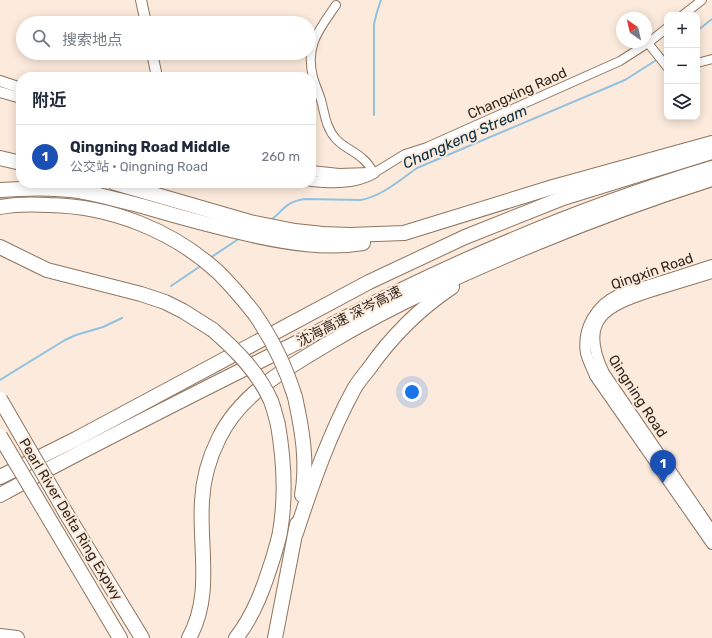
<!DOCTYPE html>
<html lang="zh">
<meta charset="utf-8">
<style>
:root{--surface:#fff;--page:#f6f6f7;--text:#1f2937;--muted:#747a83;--line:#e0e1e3;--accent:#0f766e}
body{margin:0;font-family:Rubik,"Noto Sans SC",sans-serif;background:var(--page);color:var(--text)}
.controls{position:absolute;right:12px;top:12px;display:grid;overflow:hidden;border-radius:8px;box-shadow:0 2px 10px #0003}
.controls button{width:36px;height:36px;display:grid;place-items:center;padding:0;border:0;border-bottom:1px solid var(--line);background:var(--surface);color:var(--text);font:20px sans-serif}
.compass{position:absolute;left:616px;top:12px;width:36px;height:36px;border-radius:50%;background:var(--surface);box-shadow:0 2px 10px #0003;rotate:326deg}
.you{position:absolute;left:412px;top:392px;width:14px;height:14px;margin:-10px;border:3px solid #fff;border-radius:50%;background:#1a73e8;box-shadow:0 0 0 6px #1a73e833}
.badge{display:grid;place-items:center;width:26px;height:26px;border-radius:50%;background:var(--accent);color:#fff;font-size:13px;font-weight:700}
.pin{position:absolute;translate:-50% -33px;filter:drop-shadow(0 1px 2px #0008)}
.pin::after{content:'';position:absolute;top:21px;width:14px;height:12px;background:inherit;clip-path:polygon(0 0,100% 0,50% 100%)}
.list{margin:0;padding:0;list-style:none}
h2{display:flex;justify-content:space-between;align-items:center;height:52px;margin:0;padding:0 16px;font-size:17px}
h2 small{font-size:13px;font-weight:400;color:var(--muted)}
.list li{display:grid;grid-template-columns:26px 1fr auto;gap:12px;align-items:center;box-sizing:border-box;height:64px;padding:0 16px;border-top:1px solid var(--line)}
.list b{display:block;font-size:15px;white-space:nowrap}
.list p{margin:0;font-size:13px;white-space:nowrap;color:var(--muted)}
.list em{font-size:13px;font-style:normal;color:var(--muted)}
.icon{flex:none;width:22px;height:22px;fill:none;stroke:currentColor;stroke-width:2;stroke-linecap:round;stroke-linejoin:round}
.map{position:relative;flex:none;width:712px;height:638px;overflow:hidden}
.search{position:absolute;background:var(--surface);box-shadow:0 2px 10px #0003;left:16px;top:16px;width:300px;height:44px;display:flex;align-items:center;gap:10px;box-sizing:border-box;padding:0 14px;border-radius:22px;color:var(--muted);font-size:15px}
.panel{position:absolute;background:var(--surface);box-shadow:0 2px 10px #0003;left:16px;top:72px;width:300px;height:116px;border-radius:16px}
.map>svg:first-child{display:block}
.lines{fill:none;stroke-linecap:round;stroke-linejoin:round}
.stream{stroke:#92c1e0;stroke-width:2}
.minor-casing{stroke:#8f7560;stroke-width:10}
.tertiary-casing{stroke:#8f7560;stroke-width:12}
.motorway-casing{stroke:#8f7560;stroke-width:16}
.minor{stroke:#fff;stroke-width:8}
.tertiary{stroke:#fff;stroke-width:10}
.motorway{stroke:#fff;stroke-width:14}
.motorway-bridge-casing{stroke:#8f7560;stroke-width:16;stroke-linecap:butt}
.motorway-bridge{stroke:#fff;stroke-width:14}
.labels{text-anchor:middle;stroke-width:4;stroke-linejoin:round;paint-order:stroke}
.street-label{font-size:14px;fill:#32271e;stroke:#fcebdc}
.water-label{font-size:15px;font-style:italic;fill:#083046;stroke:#fcebdc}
</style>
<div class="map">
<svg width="712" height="638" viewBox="0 0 712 638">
<rect width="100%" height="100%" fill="#fcebdc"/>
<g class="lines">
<!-- stream -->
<g class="stream">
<path d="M 697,31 L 712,19"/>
<path d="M 661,57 L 667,53"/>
<path d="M 374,115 L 374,24 L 377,12 L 381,0"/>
<path d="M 271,220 C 285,209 285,202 305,199 L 361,200 C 382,196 400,180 417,168 L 625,80 L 658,59"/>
<path d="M 210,258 L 240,238"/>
<path d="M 171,286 L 202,265"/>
<path d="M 0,380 L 65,340 L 76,335 L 103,327 L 122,318"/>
</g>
<!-- minor casing -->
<g class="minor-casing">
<g id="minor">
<path d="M 336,5 C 319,30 305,45 313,77 C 315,85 319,93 321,100 C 325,115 326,128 336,139 C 344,148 355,151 363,159 C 368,163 371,168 374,173 L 405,154 L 427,147 L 447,138 L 620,61 L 648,43 L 667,28"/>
<path d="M 683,15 L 702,0"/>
<path d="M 648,43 L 667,67"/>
<path d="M 697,63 L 712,59"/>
</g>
</g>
<!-- tertiary casing -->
<g class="tertiary-casing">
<g id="tertiary">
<path d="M 141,0 L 146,23"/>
<path d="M 152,53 L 157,77"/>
<path d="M 0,81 L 21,88"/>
<path d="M 0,92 L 21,98"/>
<path d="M 311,171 L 339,174 L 370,173"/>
<path d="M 311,181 C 333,183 354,184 374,173"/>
<path d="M 712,265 C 693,271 675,277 656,283 C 644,287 630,290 618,295 C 596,305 582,329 586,353 C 588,361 592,368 595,376 L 712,544"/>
<path d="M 712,273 C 692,279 673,285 653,291 C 606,306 578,319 604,373 L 712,531"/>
</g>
</g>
<!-- motorway casing -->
<g class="motorway-casing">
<g id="motorway">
<path d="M 0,158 L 21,163"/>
<path d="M 115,183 L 250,222 L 295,231 L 323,234 L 350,235 L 404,233 L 553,187 L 712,143"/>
<path d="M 0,190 C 26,188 52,187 79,191 C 102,195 126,202 149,208 C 183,218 217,227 252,235 C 288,243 326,249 363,243"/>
<path d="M 0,207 C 16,204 33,204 49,205 C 110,206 172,230 218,272 C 231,285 243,299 254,313"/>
<path d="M 0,247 L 47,270 L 141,294 L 165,302 L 183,311 L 213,330"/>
<path d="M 295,397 C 302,429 308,462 302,495"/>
<path d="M 0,477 L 76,439 L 369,282 L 465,237 L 563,198 L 712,152"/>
<path d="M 0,495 C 90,446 182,400 274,354 C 315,334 355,312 397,292 C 498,243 604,200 712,168"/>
<path d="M 66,513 L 142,638"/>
<path d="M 51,522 L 120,638"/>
<path d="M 296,533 C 312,484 329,435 354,389 C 358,382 363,376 368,370 C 391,337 419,309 452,287"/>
<path d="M 0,636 L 17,638"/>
<path d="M 189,638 C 213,595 199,548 202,501 C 203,479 209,458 219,438 C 241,393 287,368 329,343 C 394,304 464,273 534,244 C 592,220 652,198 712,179"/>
<path d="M 236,638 C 255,614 265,584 274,555 C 276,547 279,539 280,532 C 286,497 284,460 278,425"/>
<path d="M 275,638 L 297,524"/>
</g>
</g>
<!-- minor -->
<use href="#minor" class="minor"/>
<!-- tertiary -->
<use href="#tertiary" class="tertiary"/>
<!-- motorway -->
<use href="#motorway" class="motorway"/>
<!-- motorway-bridge casing -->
<g class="motorway-bridge-casing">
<g id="motorway-bridge">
<path d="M 254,313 C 273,340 285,365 295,397"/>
<path d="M 213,330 C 236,350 259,373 271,401 C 274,409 276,417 278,425"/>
<path d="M 0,399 L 66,513"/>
<path d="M 0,436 L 51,522"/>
</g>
</g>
<!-- motorway-bridge -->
<use href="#motorway-bridge" class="motorway-bridge"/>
</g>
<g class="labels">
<!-- street labels -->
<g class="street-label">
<text transform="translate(517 93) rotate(-24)" y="5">Changxing Raod</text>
<text transform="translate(652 271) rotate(-19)" y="5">Qingxin Road</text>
<text transform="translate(349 316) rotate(-27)" y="5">沈海高速 深岑高速</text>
<text transform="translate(638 396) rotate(57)" y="5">Qingning Road</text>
<text transform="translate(71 519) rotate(59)" y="5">Pearl River Delta Ring Expwy</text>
</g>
<!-- water labels -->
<g class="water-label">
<text transform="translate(465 137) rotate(-24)" y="5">Changkeng Stream</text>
</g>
</g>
</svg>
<div class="controls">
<button>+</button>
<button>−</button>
<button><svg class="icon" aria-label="layers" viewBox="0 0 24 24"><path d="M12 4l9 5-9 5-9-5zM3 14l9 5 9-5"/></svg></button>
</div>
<svg class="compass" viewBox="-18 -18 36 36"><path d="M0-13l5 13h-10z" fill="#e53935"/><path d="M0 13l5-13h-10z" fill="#747a83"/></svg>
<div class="you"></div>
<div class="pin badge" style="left:663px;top:483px;background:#1a4fb4">1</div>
<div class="search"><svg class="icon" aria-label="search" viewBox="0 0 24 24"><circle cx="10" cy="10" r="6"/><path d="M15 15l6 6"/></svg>搜索地点</div>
<section class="panel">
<h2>附近<small></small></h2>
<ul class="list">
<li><span class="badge" style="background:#1a4fb4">1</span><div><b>Qingning Road Middle</b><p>公交站 · Qingning Road</p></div><em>260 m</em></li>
</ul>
</section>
</div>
